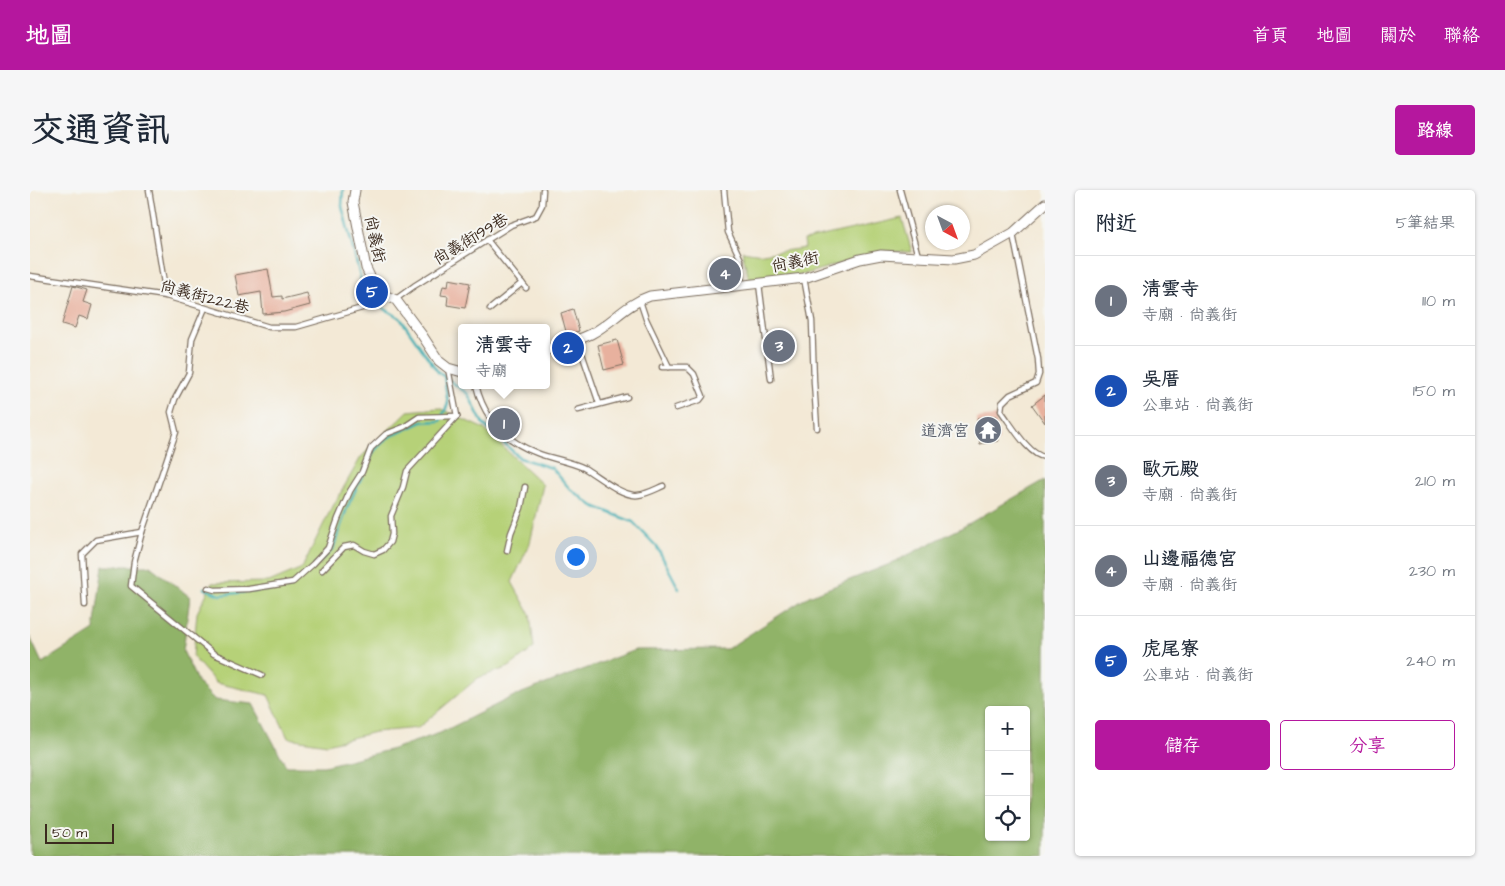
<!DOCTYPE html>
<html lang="zh-TW">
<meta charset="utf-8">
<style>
:root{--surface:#fff;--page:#f6f6f7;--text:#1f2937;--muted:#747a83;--line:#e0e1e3;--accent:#b5179e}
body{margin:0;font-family:"Architects Daughter","LXGW WenKai TC",sans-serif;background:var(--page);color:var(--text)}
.controls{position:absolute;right:15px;bottom:15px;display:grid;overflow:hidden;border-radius:5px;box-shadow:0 1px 4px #0004}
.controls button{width:45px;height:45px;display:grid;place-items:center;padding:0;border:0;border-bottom:1px solid var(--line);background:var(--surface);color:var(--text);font:25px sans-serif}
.compass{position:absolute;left:895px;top:15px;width:45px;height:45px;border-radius:50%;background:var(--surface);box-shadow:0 1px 4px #0004;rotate:139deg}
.scale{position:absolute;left:15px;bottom:12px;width:69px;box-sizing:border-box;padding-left:5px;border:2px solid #3b2a1e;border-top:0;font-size:14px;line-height:18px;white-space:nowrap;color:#3b2a1e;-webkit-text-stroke:4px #f6f6f2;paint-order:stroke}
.you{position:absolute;left:545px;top:366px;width:18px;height:18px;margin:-12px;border:4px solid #fff;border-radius:50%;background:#1a73e8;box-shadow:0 0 0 8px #1a73e833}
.badge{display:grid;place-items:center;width:32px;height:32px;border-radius:50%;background:var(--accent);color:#fff;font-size:16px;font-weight:700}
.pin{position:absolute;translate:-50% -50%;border:2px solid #fff;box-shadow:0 1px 5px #0006}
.popup{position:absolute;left:428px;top:134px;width:92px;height:65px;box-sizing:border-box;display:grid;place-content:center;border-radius:5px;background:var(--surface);filter:drop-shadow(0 1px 4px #0005);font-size:16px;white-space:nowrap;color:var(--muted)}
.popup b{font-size:19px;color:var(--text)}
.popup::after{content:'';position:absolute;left:50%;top:100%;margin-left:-10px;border:10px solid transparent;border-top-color:var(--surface)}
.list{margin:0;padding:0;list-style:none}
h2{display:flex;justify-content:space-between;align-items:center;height:65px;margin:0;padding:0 20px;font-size:21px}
h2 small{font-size:16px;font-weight:400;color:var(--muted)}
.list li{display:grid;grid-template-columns:32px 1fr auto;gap:15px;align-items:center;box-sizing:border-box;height:90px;padding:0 20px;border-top:1px solid var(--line)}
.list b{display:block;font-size:19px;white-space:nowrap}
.list p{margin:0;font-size:16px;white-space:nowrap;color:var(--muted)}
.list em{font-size:16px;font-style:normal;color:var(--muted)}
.actions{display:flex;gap:10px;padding:15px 20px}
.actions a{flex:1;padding:11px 0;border:1px solid var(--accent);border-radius:5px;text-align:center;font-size:18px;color:var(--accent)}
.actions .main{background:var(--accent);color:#fff}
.icon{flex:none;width:28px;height:28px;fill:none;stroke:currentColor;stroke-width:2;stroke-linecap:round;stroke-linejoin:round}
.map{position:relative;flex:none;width:1015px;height:666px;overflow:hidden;border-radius:5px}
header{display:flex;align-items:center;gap:30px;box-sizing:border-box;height:70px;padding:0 25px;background:var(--accent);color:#fff}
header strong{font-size:24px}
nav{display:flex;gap:28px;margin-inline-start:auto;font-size:18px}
.intro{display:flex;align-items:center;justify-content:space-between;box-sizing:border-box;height:120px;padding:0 30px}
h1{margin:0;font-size:35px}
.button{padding:12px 22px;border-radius:5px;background:var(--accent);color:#fff;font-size:18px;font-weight:700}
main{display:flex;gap:30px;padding:0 30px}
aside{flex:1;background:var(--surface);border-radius:5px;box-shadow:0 1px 4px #0004}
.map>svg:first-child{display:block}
.green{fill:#b6d178;stroke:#787e4b}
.forest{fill:#90b368;stroke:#666e43;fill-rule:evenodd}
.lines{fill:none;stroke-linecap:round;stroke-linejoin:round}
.stream{stroke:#3badb3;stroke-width:2.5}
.building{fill:#e8b19e}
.service-casing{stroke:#7b6d5e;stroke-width:7}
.minor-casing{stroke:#7b6d5e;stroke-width:11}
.service{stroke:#fff;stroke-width:4.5}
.minor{stroke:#fff;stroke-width:9}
.labels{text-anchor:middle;stroke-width:4;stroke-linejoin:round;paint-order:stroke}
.street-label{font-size:16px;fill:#3b2a1e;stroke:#f6f6f2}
.worship-label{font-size:16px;fill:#5b616d;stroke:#f6f6f2;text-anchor:end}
</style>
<header>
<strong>地圖</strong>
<nav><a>首頁</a><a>地圖</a><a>關於</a><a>聯絡</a></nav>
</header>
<div class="intro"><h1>交通資訊</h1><a class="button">路線</a></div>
<main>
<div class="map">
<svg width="1015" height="666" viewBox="0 0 1015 666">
<rect width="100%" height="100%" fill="#f6f6f2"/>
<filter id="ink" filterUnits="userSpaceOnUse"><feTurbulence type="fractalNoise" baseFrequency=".02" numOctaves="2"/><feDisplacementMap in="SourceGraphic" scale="10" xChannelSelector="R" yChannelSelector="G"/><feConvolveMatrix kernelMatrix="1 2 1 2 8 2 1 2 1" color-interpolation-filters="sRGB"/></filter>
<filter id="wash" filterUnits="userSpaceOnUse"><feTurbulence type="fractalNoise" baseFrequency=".0096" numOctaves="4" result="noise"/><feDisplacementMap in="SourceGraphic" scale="20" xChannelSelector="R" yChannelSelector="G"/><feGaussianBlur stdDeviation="1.12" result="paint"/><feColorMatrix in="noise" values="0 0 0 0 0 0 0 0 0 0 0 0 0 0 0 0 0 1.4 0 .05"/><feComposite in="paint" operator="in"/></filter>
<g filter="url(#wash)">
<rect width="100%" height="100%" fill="#f3e9d6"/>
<!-- green -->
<g class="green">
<path d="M 872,28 L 882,62 L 852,61 L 772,85 L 719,89 L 712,61 L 732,64 L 775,58 L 774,50 Z"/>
<path d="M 409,218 L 454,239 L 513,295 L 500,353 L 482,392 L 500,424 L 504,458 L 479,477 L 448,488 L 388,538 L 345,542 L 297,554 L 258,548 L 238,505 L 186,493 L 163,467 L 167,423 L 182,393 L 239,392 L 272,378 L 298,325 L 331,267 L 378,221 Z"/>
</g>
<!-- forest -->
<path class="forest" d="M 1015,290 L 1015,666 L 0,666 L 0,447 L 12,473 L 64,440 L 73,376 L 120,376 L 160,407 L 153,461 L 168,493 L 185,510 L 223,514 L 256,576 L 294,576 L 363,559 L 410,543 L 484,506 L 605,460 L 697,459 L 779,406 L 860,374 L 931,338 ZM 959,520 L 996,520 L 996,647 L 959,647 Z"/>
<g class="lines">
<!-- stream -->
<g class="stream">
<path d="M 313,0 L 312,16 L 333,98 L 353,118 L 370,128 L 408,182 L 438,204 L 453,234 L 490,268 L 522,278 L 540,299 L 563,316 L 603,332 L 627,357 L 649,399"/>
<path d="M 285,375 L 303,359 L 317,318 L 344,261 L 357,248 L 392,232 L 410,231 L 418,214 L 414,186"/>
<path d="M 174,398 L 190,405 L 260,397 L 264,393"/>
</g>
</g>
<g id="blocks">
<!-- building -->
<g class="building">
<path d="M 694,76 L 703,87 L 699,91 L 695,91 L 687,82 Z"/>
<path d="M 238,79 L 243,107 L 252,106 L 252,109 L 277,103 L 280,115 L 254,122 L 233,124 L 231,102 L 209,106 L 205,85 Z"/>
<path d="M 419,89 L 440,93 L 435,118 L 417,115 L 418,106 L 411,105 L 413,96 L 418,97 Z"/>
<path d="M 43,96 L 57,100 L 53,112 L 62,115 L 58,129 L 49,126 L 45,138 L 32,134 Z"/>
<path d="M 543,119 L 549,141 L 537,145 L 531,123 Z"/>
<path d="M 757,144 L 759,166 L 742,168 L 740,146 Z"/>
<path d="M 587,150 L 594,175 L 574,180 L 568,155 Z"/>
<path d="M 1015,205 L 1015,233 L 1002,215 Z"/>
<path d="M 966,226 L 969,251 L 950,254 L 947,228 Z"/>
</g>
</g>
</g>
<g filter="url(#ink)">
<use href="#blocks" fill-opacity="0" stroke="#7b6d5e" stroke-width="1"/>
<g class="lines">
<!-- service casing -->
<g class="service-casing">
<g id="service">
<path d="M 119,0 L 136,106"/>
<path d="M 694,0 L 698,42 L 711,70 L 711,94"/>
<path d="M 870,0 L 888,66"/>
<path d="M 983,44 L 1008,169 L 1009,184 L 1006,193 L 980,205 L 972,213 L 971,221 C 981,234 999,266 1015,267"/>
<path d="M 457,50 L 496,98"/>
<path d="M 0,86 L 136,106 L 239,137 L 266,137 L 339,116 L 354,105"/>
<path d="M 774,88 L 782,131 L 784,192 L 787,238"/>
<path d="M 729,94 L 741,189"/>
<path d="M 366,109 L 384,96 L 481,35 L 506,26 L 512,15 L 513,0"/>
<path d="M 610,111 L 616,129 L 639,177"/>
<path d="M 175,118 L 162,149 L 159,183 L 145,209 L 141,222 L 146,242 L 112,342 L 104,372 L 101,396 L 184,464 L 232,485"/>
<path d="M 460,119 L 492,93"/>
<path d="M 547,149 L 569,213"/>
<path d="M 632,177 L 657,177 L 664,184 L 673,206 L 670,210 L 646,218"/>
<path d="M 418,178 L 427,226"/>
<path d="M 446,195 C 454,228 475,251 507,263 C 522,269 539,271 554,278 C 568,286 592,307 608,305 C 617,304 626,299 633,296"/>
<path d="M 548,220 L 597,207"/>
<path d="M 477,361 L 481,343 L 491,318 L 495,297"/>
<path d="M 292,380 L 314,357 L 324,355 L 334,361 L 344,364 L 353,360 L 360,352 L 362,344 L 361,326 L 373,297 L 377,281 L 427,226"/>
<path d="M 178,398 L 185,400 L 219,399 L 263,392 L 283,374 L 298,358 L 308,329 L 320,301 L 332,282 L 341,258 L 356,244 L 374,237 L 389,227 L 427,226"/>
<path d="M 55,415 L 52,364 L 66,350 L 112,342"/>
</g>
</g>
<!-- minor casing -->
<g class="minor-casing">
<g id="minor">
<path d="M 325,0 L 323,12 L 336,78 L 344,95 L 354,105 L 366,110 L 392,145 L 409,171 L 418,178 L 432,182"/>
<path d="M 516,160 C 531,155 547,151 561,144 C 582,133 596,114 620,106 L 774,88 L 830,69 L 851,65 L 924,69 L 944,65 L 983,43 L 1015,14"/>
</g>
</g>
<!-- service -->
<use href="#service" class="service"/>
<!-- minor -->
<use href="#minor" class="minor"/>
</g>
</g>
<!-- icons -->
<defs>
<g id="temple-disc" transform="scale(1.4375)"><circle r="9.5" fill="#6b7280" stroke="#f6f6f2"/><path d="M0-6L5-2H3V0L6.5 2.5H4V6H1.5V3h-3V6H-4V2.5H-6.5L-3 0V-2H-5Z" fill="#fff"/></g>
</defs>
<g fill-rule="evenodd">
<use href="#temple-disc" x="958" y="240"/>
</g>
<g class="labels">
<!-- street labels -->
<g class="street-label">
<text transform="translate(440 48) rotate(-31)" y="6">尚義街199巷</text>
<text transform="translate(346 49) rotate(78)" y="6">尚義街</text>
<text transform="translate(765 71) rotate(-11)" y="6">尚義街</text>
<text transform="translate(175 106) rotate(15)" y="6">尚義街222巷</text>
</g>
<!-- worship labels -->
<g class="worship-label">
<text x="939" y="246">道濟宮</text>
</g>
</g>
</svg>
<div class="controls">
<button>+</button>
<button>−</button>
<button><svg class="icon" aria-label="locate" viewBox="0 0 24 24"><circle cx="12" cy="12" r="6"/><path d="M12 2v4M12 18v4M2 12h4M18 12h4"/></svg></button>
</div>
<svg class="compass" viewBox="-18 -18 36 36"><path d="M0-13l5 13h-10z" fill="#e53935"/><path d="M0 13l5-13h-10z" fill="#747a83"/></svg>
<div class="scale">50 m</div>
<div class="you"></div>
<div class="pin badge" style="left:474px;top:234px;background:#6b7280">1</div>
<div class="popup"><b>清雲寺</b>寺廟</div>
<div class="pin badge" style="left:538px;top:158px;background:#1a4fb4">2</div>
<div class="pin badge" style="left:749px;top:156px;background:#6b7280">3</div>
<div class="pin badge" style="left:695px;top:84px;background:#6b7280">4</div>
<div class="pin badge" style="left:342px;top:102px;background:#1a4fb4">5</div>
</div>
<aside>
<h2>附近<small>5筆結果</small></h2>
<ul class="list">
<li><span class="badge" style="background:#6b7280">1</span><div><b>清雲寺</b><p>寺廟 · 尚義街</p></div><em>110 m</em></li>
<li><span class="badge" style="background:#1a4fb4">2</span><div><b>吳厝</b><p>公車站 · 尚義街</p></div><em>150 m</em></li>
<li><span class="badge" style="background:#6b7280">3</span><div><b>歐元殿</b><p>寺廟 · 尚義街</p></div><em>210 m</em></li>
<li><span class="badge" style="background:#6b7280">4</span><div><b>山邊福德宫</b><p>寺廟 · 尚義街</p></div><em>230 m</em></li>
<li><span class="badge" style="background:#1a4fb4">5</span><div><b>虎尾寮</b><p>公車站 · 尚義街</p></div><em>240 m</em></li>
</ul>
<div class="actions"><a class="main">儲存</a><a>分享</a></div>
</aside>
</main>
